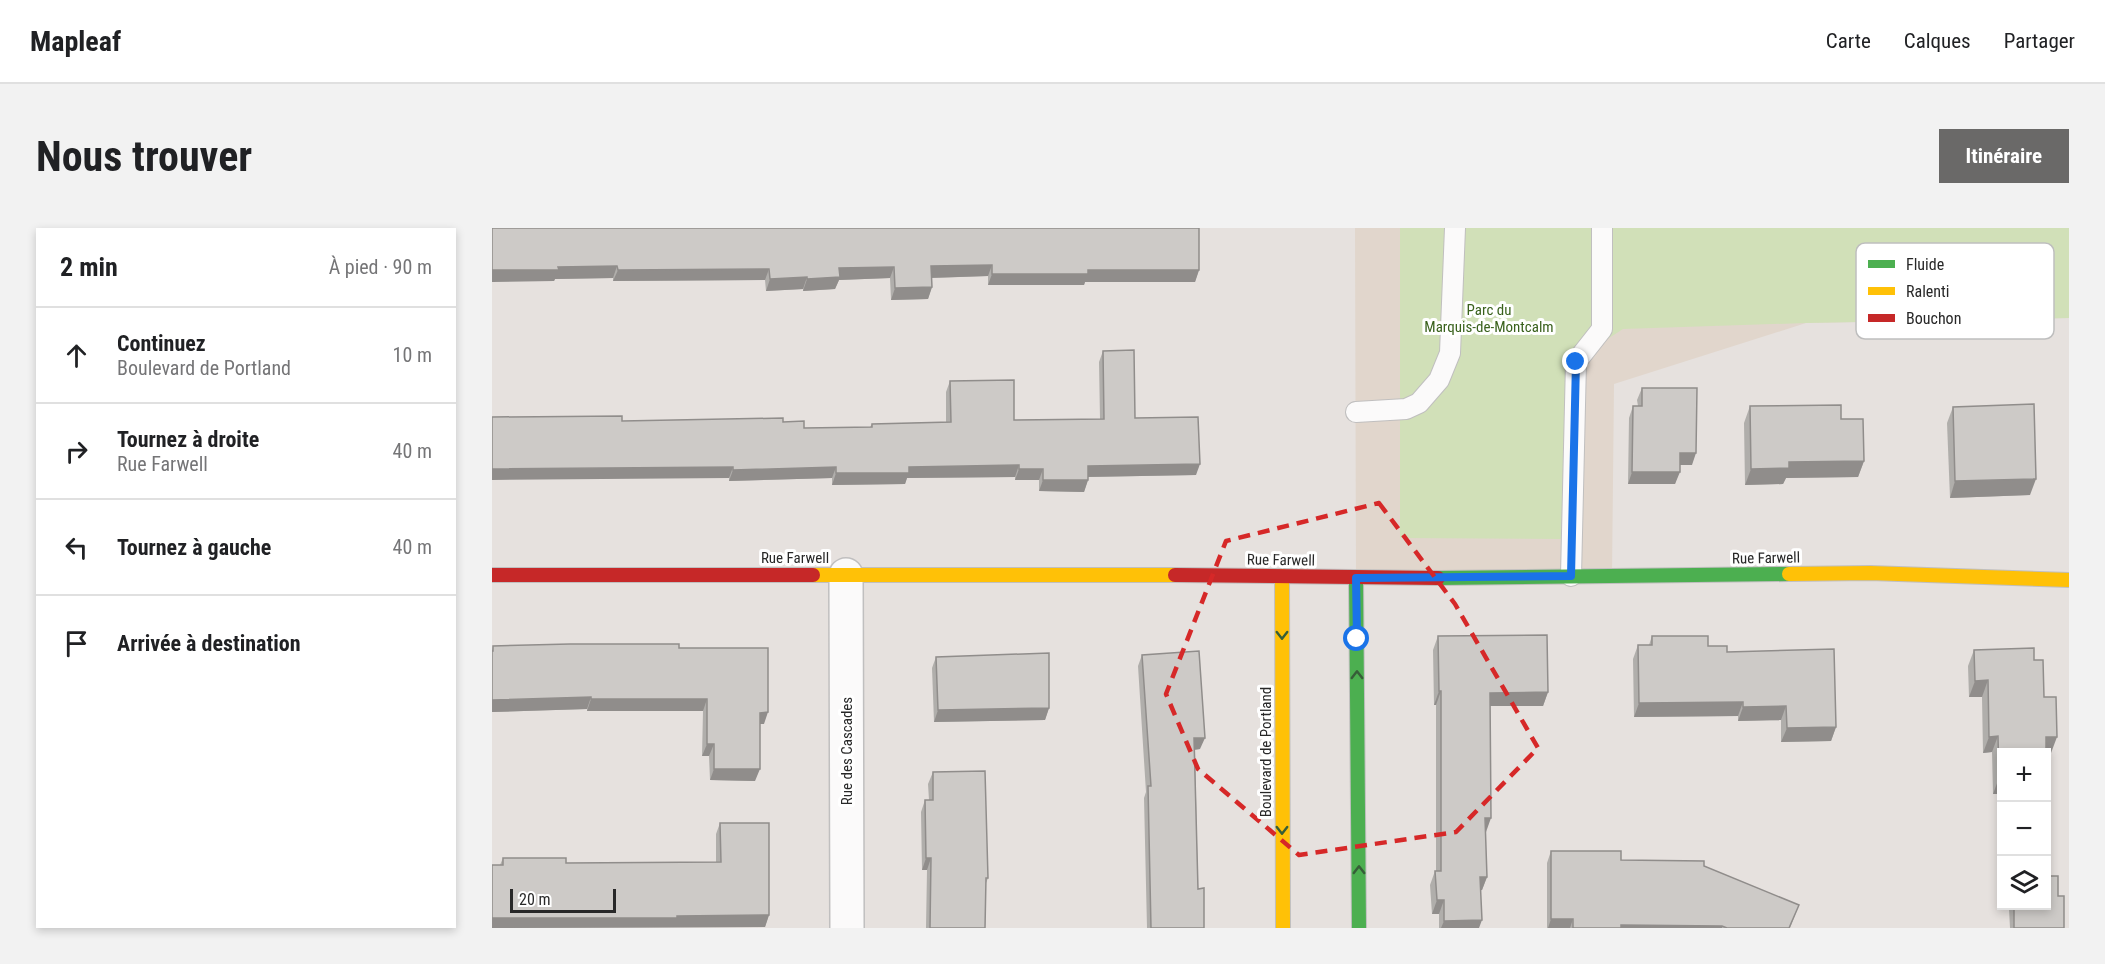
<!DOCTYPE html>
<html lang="fr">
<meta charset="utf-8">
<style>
:root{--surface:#fff;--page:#f2f2f2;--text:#202124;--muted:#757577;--line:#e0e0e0;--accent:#6a6968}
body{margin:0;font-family:"Roboto Condensed",sans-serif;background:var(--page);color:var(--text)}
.controls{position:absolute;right:18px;bottom:18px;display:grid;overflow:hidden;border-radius:0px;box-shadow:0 3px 9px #0003}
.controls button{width:54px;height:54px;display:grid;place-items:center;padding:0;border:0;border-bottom:2px solid var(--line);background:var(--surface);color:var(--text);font:30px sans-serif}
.scale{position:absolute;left:18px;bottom:15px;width:106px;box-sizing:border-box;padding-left:6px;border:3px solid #282828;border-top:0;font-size:16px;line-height:21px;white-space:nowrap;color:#282828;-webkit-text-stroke:4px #fff;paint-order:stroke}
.stop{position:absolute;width:18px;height:18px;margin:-14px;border:4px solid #1a73e8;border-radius:50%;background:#fff}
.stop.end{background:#1a73e8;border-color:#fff;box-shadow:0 2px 6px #0008}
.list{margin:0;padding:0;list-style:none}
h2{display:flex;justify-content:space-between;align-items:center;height:78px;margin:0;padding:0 24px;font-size:26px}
h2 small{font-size:20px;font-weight:400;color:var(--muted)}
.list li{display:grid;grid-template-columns:39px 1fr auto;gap:18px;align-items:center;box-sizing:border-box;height:96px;padding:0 24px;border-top:2px solid var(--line)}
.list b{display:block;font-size:22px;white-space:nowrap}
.list p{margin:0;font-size:20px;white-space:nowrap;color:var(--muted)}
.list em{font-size:20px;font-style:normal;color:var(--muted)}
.icon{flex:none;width:33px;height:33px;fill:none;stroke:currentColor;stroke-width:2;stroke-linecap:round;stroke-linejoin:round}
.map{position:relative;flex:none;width:1577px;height:700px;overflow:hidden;border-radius:0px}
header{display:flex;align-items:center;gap:36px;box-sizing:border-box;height:84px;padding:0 30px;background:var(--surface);border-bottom:2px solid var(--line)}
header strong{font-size:28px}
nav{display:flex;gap:33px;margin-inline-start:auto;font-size:21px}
.intro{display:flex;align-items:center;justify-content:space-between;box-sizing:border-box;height:144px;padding:0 36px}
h1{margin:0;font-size:42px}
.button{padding:15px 27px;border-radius:0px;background:var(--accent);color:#fff;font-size:21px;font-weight:700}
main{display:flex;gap:36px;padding:0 36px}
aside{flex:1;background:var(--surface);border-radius:0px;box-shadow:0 3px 9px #0003}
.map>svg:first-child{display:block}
.education{fill:#e1d6cc}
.green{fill:#d1e0b8}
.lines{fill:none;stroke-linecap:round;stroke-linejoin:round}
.lane-casing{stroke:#c0bfbf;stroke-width:22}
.street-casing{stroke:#c0bfbf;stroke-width:36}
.fast-casing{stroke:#c0bfbf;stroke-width:16}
.slow-casing{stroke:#c0bfbf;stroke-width:16}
.jam-casing{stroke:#c0bfbf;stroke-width:16}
.lane{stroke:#fbfafa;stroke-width:20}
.street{stroke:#fbfafa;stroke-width:33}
.fast{stroke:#4caf50;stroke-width:14}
.slow{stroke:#ffc107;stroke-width:14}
.jam{stroke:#c62828;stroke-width:14}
.wall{fill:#b0aeab}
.shaded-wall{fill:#908d8b}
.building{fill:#cdcac7;stroke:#908d8b;stroke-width:1.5}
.oneway{stroke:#365e38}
.route{stroke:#1a73e8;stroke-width:8}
.marked{fill:none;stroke:#d62828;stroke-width:4.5;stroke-dasharray:12 8;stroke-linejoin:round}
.labels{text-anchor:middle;stroke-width:6;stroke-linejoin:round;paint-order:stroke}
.park-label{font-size:15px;fill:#39611c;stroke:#fff}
.street-label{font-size:15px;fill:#282828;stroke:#fff}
.key{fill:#fff;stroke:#bebebe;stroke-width:1.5}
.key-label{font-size:16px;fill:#282828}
</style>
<header>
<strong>Mapleaf</strong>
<nav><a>Carte</a><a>Calques</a><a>Partager</a></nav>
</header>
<div class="intro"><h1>Nous trouver</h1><a class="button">Itinéraire</a></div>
<main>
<aside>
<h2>2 min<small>À pied · 90 m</small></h2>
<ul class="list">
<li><svg class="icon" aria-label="ahead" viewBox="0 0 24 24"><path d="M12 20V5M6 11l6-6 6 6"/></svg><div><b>Continuez</b><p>Boulevard de Portland</p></div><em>10 m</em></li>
<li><svg class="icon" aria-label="right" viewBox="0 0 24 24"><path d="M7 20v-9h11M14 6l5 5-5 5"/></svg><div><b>Tournez à droite</b><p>Rue Farwell</p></div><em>40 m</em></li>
<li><svg class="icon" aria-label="left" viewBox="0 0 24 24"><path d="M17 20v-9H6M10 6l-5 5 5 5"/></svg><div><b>Tournez à gauche</b></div><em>40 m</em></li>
<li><svg class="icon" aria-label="arrive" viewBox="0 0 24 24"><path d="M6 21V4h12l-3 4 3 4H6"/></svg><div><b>Arrivée à destination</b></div></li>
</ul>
</aside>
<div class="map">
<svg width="1577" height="700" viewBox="0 0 1577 700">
<rect width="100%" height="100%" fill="#e6e1de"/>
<!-- education -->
<path class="education" d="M 863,0 L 1577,0 L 1577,90 L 1314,95 L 1122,156 L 1120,348 L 864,350 Z"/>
<!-- green -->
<path class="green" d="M 908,0 L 1577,0 L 1577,90 L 1314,95 L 1131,101 L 1074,138 L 1069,311 L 908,310 Z"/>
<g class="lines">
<!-- lane casing -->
<g class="lane-casing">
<g id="lane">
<path d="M 864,184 L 914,181 L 927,175 L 947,152 L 958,125 L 963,0"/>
<path d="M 1079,348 L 1084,134 L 1110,101 L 1110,0"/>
</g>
</g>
<!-- street casing -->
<g class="street-casing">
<path id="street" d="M 354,347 L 355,700"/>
</g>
<!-- fast casing -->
<g class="fast-casing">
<g id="fast">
<path d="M 864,350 L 867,700"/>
<path d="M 946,350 L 1297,346"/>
</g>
</g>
<!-- slow casing -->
<g class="slow-casing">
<g id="slow">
<path d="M 1297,346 L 1378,345 L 1577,352"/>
<path d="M 321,347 L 683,347"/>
<path d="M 790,348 L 791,700"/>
</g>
</g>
<!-- jam casing -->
<g class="jam-casing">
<g id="jam">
<path d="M 0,347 L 321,347"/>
<path d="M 683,347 L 946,350"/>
</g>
</g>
<!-- lane -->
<use href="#lane" class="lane"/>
<!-- street -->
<use href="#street" class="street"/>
<!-- fast -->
<use href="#fast" class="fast"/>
<!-- slow -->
<use href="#slow" class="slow"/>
<!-- jam -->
<use href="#jam" class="jam"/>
</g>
<!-- wall -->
<g class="wall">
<path d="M 0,0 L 707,42 L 703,54 L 593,54 L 592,57 L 496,57 L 496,48 L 440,50 L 440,59 L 436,71 L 399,72 L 398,50 L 347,52 L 343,61 L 311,63 L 311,61 L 274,63 L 273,52 L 121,53 L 121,50 L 63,51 L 62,53 Z"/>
<path d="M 611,123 L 643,190 L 704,247 L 596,249 L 596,252 L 592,264 L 547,263 L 547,252 L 523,252 L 523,249 L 415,250 L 413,256 L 340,257 L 340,250 L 237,253 L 237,250 L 130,193 L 291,194 L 312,200 L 378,199 L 380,196 L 454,194 L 454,164 L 458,153 L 522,192 L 608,191 L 607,134 Z"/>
<path d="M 1150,160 L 1200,237 L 1188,237 L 1183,256 L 1136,256 L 1137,190 L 1141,178 L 1146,178 L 1145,172 Z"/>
<path d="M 1258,178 L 1349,191 L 1372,233 L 1366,249 L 1294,250 L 1291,256 L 1253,257 L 1252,195 Z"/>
<path d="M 1461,179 L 1538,267 L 1458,270 L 1455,195 Z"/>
<path d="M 946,408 L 1056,464 L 1051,478 L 998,478 L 993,604 L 995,649 L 990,662 L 988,662 L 987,700 L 947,700 L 947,686 L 940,686 L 938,657 L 943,643 L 944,643 L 944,477 L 942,477 L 941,422 Z"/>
<path d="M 1160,408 L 1216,418 L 1235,424 L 1344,499 L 1339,513 L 1289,514 L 1289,492 L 1246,493 L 1246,488 L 1142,489 L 1141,431 L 1146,417 L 1157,417 Z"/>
<path d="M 1,418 L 187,420 L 272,496 L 268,496 L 263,553 L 218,552 L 217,528 L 210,528 L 211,483 L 95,483 L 95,481 L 0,484 L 0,422 Z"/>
<path d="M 1482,422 L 1542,432 L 1552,469 L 1559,525 L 1554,525 L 1509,566 L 1501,566 L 1500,524 L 1491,525 L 1490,469 L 1477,469 L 1476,438 Z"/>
<path d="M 650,427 L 708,521 L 703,522 L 706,661 L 712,700 L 655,700 L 652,570 L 654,564 L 646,438 Z"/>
<path d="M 444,429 L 557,480 L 553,492 L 442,494 L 440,440 Z"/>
<path d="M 441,544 L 496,650 L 494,655 L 493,700 L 434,700 L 435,642 L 430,642 L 429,584 L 433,572 L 437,572 L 436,556 Z"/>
<path d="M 228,595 L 277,687 L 273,699 L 0,700 L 8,637 L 11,630 L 74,635 L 224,634 L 224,606 Z"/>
<path d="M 1059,623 L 1129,632 L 1212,638 L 1307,677 L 1298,700 L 1055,700 L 1055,635 Z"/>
<path d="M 1566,668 L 1572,700 L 1518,700 L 1517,681 L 1518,678 L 1554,678 Z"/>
</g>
<!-- shaded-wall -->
<g class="shaded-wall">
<path d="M 500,37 L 496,48 L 435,50 L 439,38 Z"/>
<path d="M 125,38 L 121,50 L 63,51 L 62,53 L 0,54 L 0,42 L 66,39 Z"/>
<path d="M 402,39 L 398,50 L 347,52 L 343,61 L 311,63 L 315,51 L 347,40 Z"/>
<path d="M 277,41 L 273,52 L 121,53 L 126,42 Z"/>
<path d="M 596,42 L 707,42 L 703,54 L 593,54 L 592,57 L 496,57 L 500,46 Z"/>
<path d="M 315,49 L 311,61 L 274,63 L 278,51 Z"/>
<path d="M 440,59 L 436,71 L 399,72 L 403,60 Z"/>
<path d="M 1188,225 L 1204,225 L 1200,237 L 1184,237 Z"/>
<path d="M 1372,233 L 1366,249 L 1294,250 L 1291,256 L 1253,257 L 1259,241 L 1297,234 Z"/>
<path d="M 708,236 L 704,247 L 592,249 L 596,238 Z"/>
<path d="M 527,237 L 523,249 L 415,250 L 413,256 L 340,257 L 344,245 L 417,239 Z"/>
<path d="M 241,239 L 237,250 L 0,252 L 0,241 Z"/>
<path d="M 344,239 L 340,250 L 237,253 L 241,242 Z"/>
<path d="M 527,241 L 551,241 L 547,252 L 523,252 Z"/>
<path d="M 1140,244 L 1188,244 L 1183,256 L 1136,256 Z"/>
<path d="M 1544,251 L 1538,267 L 1458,270 L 1463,253 Z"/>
<path d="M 551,252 L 596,252 L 592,264 L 547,263 Z"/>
<path d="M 1496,452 L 1490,469 L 1477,469 L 1483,453 Z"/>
<path d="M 947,463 L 949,463 L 944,477 L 942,477 Z"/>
<path d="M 1056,464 L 1051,478 L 993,478 L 998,465 Z"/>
<path d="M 99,469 L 95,481 L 0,484 L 0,472 Z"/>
<path d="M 99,471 L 215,471 L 211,483 L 95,483 Z"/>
<path d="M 1251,474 L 1246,488 L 1142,489 L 1147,475 Z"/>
<path d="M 1294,478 L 1289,492 L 1246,493 L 1251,479 Z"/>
<path d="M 557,480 L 553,492 L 442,494 L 446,482 Z"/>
<path d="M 276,484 L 272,496 L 264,496 L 268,485 Z"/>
<path d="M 1344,499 L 1339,513 L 1289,514 L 1295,500 Z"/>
<path d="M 1506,508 L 1500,524 L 1491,525 L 1497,509 Z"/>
<path d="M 1554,509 L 1565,509 L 1559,525 L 1554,525 Z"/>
<path d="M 702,510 L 713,510 L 708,521 L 698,522 Z"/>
<path d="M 215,516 L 222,516 L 217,528 L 210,528 Z"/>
<path d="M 222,541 L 268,541 L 263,553 L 218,552 Z"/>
<path d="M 1507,550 L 1509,550 L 1509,566 L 1501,566 Z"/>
<path d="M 993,590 L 999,590 L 994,604 Z"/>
<path d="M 434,630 L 439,630 L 435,642 L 430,642 Z"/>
<path d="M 988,649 L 995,649 L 990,662 L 983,663 Z"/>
<path d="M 945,672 L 952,672 L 947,686 L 940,686 Z"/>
<path d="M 277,687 L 273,699 L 0,700 L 0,690 Z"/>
<path d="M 1059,691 L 1081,691 L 1078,700 L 1056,700 Z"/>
<path d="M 990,692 L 987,700 L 949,700 L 952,693 Z"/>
<path d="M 1129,697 L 1230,698 L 1230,700 L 1081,700 Z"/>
</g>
<!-- building -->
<g class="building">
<path d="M 0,0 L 707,0 L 707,42 L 596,42 L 596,46 L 500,46 L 500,37 L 439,38 L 440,59 L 403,60 L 402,39 L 347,40 L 348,49 L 315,51 L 315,49 L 278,51 L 277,41 L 126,42 L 125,38 L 66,39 L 67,42 L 0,42 Z"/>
<path d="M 642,122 L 643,190 L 706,189 L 708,236 L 596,238 L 596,252 L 551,252 L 551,241 L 527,241 L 527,237 L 417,239 L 417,245 L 344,245 L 344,239 L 241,242 L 241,239 L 0,241 L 0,189 L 130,188 L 130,193 L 291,190 L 291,194 L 312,193 L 312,200 L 380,199 L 380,196 L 459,194 L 458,153 L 522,152 L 522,192 L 612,191 L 611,123 Z"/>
<path d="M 1150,160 L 1205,160 L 1204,225 L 1188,225 L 1188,244 L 1140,244 L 1141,178 L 1150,178 Z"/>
<path d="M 1542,176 L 1544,251 L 1463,253 L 1461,179 Z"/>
<path d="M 1349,177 L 1349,191 L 1371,191 L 1372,233 L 1297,234 L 1297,240 L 1259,241 L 1258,178 Z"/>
<path d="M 1055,407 L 1056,464 L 998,465 L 999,590 L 993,590 L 995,649 L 988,649 L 990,692 L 952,693 L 952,672 L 945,672 L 943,643 L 949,643 L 949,463 L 947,463 L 946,408 Z"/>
<path d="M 1160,408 L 1216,408 L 1216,418 L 1235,418 L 1235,424 L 1342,421 L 1344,499 L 1295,500 L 1294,478 L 1251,479 L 1251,474 L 1147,475 L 1146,417 L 1160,417 Z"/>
<path d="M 78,416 L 187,416 L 187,420 L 276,420 L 276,484 L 268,485 L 268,541 L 222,541 L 222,516 L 215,516 L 215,471 L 99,471 L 99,469 L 0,472 L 0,423 L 1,423 L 1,418 Z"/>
<path d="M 1542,420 L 1542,432 L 1551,432 L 1552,469 L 1564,469 L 1565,509 L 1554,509 L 1554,525 L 1509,525 L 1509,550 L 1507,550 L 1506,508 L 1497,509 L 1496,452 L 1483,453 L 1482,422 Z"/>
<path d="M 707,423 L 713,510 L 702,510 L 706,661 L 712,660 L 712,700 L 659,700 L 656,558 L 659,558 L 650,427 Z"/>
<path d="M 557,425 L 557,480 L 446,482 L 444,429 Z"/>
<path d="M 493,543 L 496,650 L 494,650 L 493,700 L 438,700 L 439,630 L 434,630 L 433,572 L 441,572 L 441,544 Z"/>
<path d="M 228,595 L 277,595 L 277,687 L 185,688 L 185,690 L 0,690 L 0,637 L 11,637 L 11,630 L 74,630 L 74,635 L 229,634 Z"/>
<path d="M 1059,623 L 1129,623 L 1129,632 L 1212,633 L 1212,638 L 1307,677 L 1297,700 L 1235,700 L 1230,698 L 1129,697 L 1129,700 L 1081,700 L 1081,691 L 1059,691 Z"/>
<path d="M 1554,648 L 1566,648 L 1566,668 L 1572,668 L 1572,700 L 1522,700 L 1522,678 L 1554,678 Z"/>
</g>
<!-- one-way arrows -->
<defs><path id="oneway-chevron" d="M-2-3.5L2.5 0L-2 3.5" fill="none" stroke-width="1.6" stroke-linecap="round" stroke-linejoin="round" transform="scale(1.5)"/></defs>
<g class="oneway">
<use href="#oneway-chevron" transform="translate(790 407) rotate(90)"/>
<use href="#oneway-chevron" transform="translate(865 447) rotate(-90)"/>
<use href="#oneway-chevron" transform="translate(790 602) rotate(90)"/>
<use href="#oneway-chevron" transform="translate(867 642) rotate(-90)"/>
</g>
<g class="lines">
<!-- route -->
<path class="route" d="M 865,411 L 864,350 L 1079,348 L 1084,134"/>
</g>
<!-- marked area -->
<path class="marked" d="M 887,275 L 963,376 L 1046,520 L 964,604 L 807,627 L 706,541 L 674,466 L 734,313 Z"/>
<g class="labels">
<!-- park labels -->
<g class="park-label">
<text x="997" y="87">Parc du<tspan x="997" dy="17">Marquis-de-Montcalm</tspan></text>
</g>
<!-- street labels -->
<g class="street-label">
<text x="303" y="335">Rue Farwell</text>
<text transform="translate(1274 330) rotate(-1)" y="5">Rue Farwell</text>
<text transform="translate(789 332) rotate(1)" y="5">Rue Farwell</text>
<text transform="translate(355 523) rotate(-90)" y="5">Rue des Cascades</text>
<text transform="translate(774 524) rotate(-90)" y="5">Boulevard de Portland</text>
</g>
</g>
<!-- legend -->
<rect x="1364" y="15" width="198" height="96" rx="9" class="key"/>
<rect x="1376" y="32" width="27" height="8" fill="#4caf50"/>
<rect x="1376" y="59" width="27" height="8" fill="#ffc107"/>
<rect x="1376" y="86" width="27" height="8" fill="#c62828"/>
<g class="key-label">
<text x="1414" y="42">Fluide</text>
<text x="1414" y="69">Ralenti</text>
<text x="1414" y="96">Bouchon</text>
</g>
</svg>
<div class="controls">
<button>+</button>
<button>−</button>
<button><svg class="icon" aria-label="layers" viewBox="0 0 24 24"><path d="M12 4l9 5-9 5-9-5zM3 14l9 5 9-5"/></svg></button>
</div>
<div class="scale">20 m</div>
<div class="stop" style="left:865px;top:411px"></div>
<div class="stop end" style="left:1084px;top:134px"></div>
</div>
</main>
